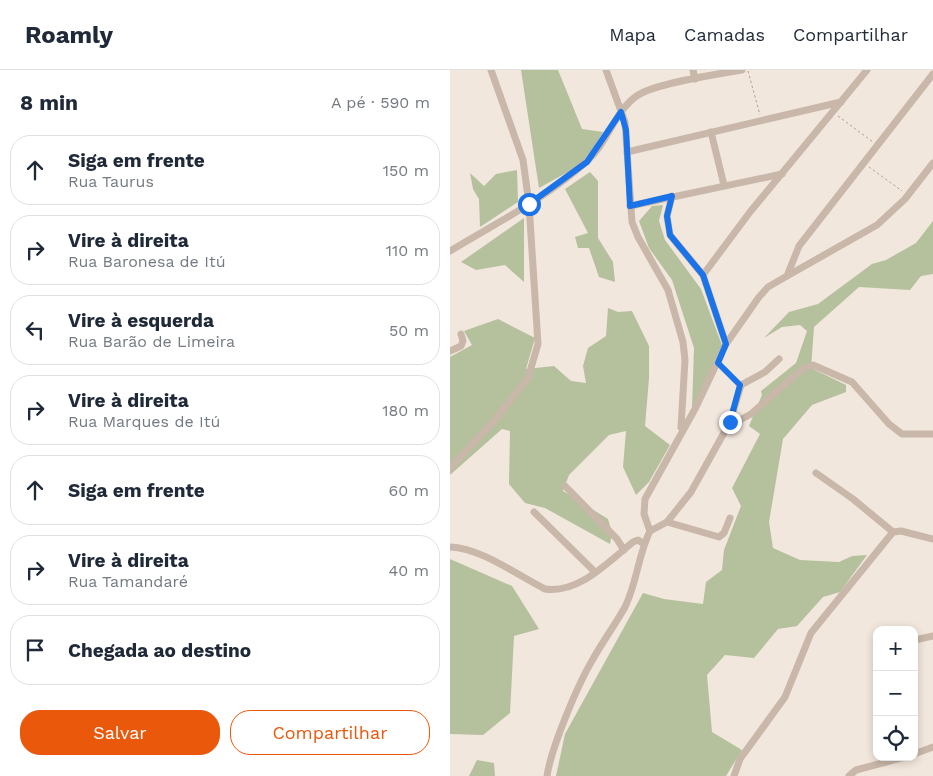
<!DOCTYPE html>
<html lang="pt">
<meta charset="utf-8">
<style>
:root{--surface:#fff;--page:#f6f6f7;--text:#1f2937;--muted:#747a83;--line:#e0e1e3;--accent:#ea580c}
body{margin:0;font-family:"Work Sans",sans-serif;background:var(--page);color:var(--text)}
.controls{position:absolute;right:15px;bottom:15px;display:grid;overflow:hidden;border-radius:10px;box-shadow:0 2px 8px #0003}
.controls button{width:45px;height:45px;display:grid;place-items:center;padding:0;border:0;border-bottom:1px solid var(--line);background:var(--surface);color:var(--text);font:25px sans-serif}
.stop{position:absolute;width:15px;height:15px;margin:-11px;border:4px solid #1a73e8;border-radius:50%;background:#fff}
.stop.end{background:#1a73e8;border-color:#fff;box-shadow:0 1px 5px #0008}
.list{margin:0;padding:0;list-style:none}
h2{display:flex;justify-content:space-between;align-items:center;height:65px;margin:0;padding:0 20px;font-size:21px}
h2 small{font-size:16px;font-weight:400;color:var(--muted)}
.list li{display:grid;grid-template-columns:32px 1fr auto;gap:15px;align-items:center;box-sizing:border-box;height:70px;margin:0 10px 10px;padding:0 10px;border:1px solid var(--line);border-radius:20px}
.list b{display:block;font-size:19px;white-space:nowrap}
.list p{margin:0;font-size:16px;white-space:nowrap;color:var(--muted)}
.list em{font-size:16px;font-style:normal;color:var(--muted)}
.actions{display:flex;gap:10px;padding:15px 20px}
.actions a{flex:1;padding:11px 0;border:1px solid var(--accent);border-radius:20px;text-align:center;font-size:18px;color:var(--accent)}
.actions .main{background:var(--accent);color:#fff}
.icon{flex:none;width:28px;height:28px;fill:none;stroke:currentColor;stroke-width:2;stroke-linecap:round;stroke-linejoin:round}
.map{position:relative;flex:none;width:483px;height:706px;overflow:hidden}
header{display:flex;align-items:center;gap:30px;box-sizing:border-box;height:70px;padding:0 25px;background:var(--surface);border-bottom:1px solid var(--line)}
header strong{font-size:24px}
nav{display:flex;gap:28px;margin-inline-start:auto;font-size:18px}
main{display:flex}
aside{flex:1;background:var(--surface)}
.map>svg:first-child{display:block}
.green{fill:#b5c09d}
.lines{fill:none;stroke-linecap:round;stroke-linejoin:round}
.path{stroke:#b5a193;stroke-width:1;stroke-dasharray:2.5 2.5;stroke-linecap:butt}
.minor{stroke:#c9b7a9;stroke-width:7}
.route{stroke:#1a73e8;stroke-width:6}
</style>
<header>
<strong>Roamly</strong>
<nav><a>Mapa</a><a>Camadas</a><a>Compartilhar</a></nav>
</header>
<main>
<aside>
<h2>8 min<small>A pé · 590 m</small></h2>
<ul class="list">
<li><svg class="icon" aria-label="ahead" viewBox="0 0 24 24"><path d="M12 20V5M6 11l6-6 6 6"/></svg><div><b>Siga em frente</b><p>Rua Taurus</p></div><em>150 m</em></li>
<li><svg class="icon" aria-label="right" viewBox="0 0 24 24"><path d="M7 20v-9h11M14 6l5 5-5 5"/></svg><div><b>Vire à direita</b><p>Rua Baronesa de Itú</p></div><em>110 m</em></li>
<li><svg class="icon" aria-label="left" viewBox="0 0 24 24"><path d="M17 20v-9H6M10 6l-5 5 5 5"/></svg><div><b>Vire à esquerda</b><p>Rua Barão de Limeira</p></div><em>50 m</em></li>
<li><svg class="icon" aria-label="right" viewBox="0 0 24 24"><path d="M7 20v-9h11M14 6l5 5-5 5"/></svg><div><b>Vire à direita</b><p>Rua Marques de Itú</p></div><em>180 m</em></li>
<li><svg class="icon" aria-label="ahead" viewBox="0 0 24 24"><path d="M12 20V5M6 11l6-6 6 6"/></svg><div><b>Siga em frente</b></div><em>60 m</em></li>
<li><svg class="icon" aria-label="right" viewBox="0 0 24 24"><path d="M7 20v-9h11M14 6l5 5-5 5"/></svg><div><b>Vire à direita</b><p>Rua Tamandaré</p></div><em>40 m</em></li>
<li><svg class="icon" aria-label="arrive" viewBox="0 0 24 24"><path d="M6 21V4h12l-3 4 3 4H6"/></svg><div><b>Chegada ao destino</b></div></li>
</ul>
<div class="actions"><a class="main">Salvar</a><a>Compartilhar</a></div>
</aside>
<div class="map">
<svg width="483" height="706" viewBox="0 0 483 706">
<rect width="100%" height="100%" fill="#f1e7dd"/>
<!-- green -->
<g class="green">
<path d="M 71,0 L 108,0 L 132,59 L 153,62 L 134,93 L 89,118 Z"/>
<path d="M 67,100 L 68,132 L 30,157 L 29,129 L 23,119 L 20,103 L 34,116 L 46,104 Z"/>
<path d="M 140,102 L 148,111 L 148,168 L 163,192 L 165,212 L 149,207 L 139,178 L 128,178 L 125,167 L 138,163 L 115,119 Z"/>
<path d="M 213,135 L 209,151 L 215,170 L 251,219 L 273,278 L 242,339 L 244,278 L 222,210 L 199,178 L 189,151 L 202,136 Z"/>
<path d="M 74,148 L 74,212 L 55,195 L 26,200 L 11,192 Z"/>
<path d="M 483,151 L 483,204 L 471,206 L 460,220 L 409,217 L 364,257 L 361,298 L 396,315 L 396,322 L 362,335 L 333,369 L 319,452 L 323,478 L 350,490 L 389,492 L 402,486 L 417,485 L 390,522 L 373,527 L 347,556 L 328,559 L 304,588 L 275,585 L 257,605 L 262,662 L 292,680 L 276,706 L 106,706 L 115,664 L 193,523 L 214,529 L 253,534 L 256,512 L 272,500 L 274,480 L 291,436 L 282,418 L 310,364 L 299,356 L 312,325 L 311,321 L 346,293 L 357,261 L 350,255 L 332,257 L 314,268 L 339,242 L 368,234 L 422,194 L 436,190 L 466,173 Z"/>
<path d="M 158,238 L 168,242 L 182,241 L 199,276 L 199,308 L 195,356 L 220,375 L 199,412 L 186,425 L 173,397 L 176,361 L 159,365 L 119,405 L 113,421 L 158,449 L 162,463 L 160,474 L 95,438 L 75,433 L 59,414 L 60,361 L 52,359 L 0,405 L 0,287 L 22,275 L 14,261 L 48,249 L 85,268 L 76,299 L 104,296 L 121,311 L 136,313 L 133,296 L 138,278 L 156,266 Z"/>
<path d="M 0,489 L 62,516 L 89,559 L 64,566 L 60,643 L 33,665 L 0,664 Z"/>
<path d="M 27,690 L 44,693 L 45,706 L 19,706 Z"/>
</g>
<g class="lines">
<!-- path -->
<g class="path">
<path d="M 298,1 L 310,45"/>
<path d="M 388,46 L 423,72"/>
<path d="M 419,97 L 452,121"/>
<path d="M 272,297 L 285,310"/>
</g>
<!-- minor -->
<g class="minor">
<path d="M 156,0 L 175,52 L 182,152 L 188,167 L 218,220 L 233,272 L 235,290 L 231,357"/>
<path d="M 243,0 L 245,9"/>
<path d="M 261,62 L 274,115"/>
<path d="M 177,82 L 391,32"/>
<path d="M 222,126 L 217,146 L 220,165 L 253,205 L 276,274"/>
<path d="M 180,136 L 332,104"/>
<path d="M 0,181 C 46,153 97,128 137,91 C 158,73 164,41 188,25 C 207,13 268,4 292,0"/>
<path d="M 253,205 L 300,142 L 417,0"/>
<path d="M 337,206 L 427,155 L 455,129 L 483,93"/>
<path d="M 0,281 L 11,276 L 13,271 L 11,264"/>
<path d="M 277,357 L 301,344 L 345,305 L 355,298 L 363,295 L 402,312 L 439,354 L 452,364 L 483,364"/>
<path d="M 0,398 L 43,352 L 78,308 L 88,274 L 79,134 L 73,90 L 41,0"/>
<path d="M 366,403 L 403,429 L 443,462"/>
<path d="M 115,416 L 167,469 L 174,480"/>
<path d="M 84,442 L 145,502"/>
<path d="M 217,452 L 269,467 L 274,463 L 280,448"/>
<path d="M 200,461 L 217,452 L 241,422 L 280,352 L 291,315 L 315,302 L 329,289"/>
<path d="M 0,477 C 31,478 67,505 95,519 C 129,524 159,491 183,472 L 188,470 L 194,474"/>
<path d="M 465,570 L 483,566"/>
<path d="M 464,684 L 483,677"/>
<path d="M 97,706 C 101,678 128,614 143,589 C 153,571 165,555 175,537 C 187,513 188,485 200,461 L 194,444 L 195,429 L 245,339 L 276,274 L 309,227 L 318,217 L 337,206 L 349,176 L 483,4"/>
<path d="M 284,706 L 290,689 L 335,627 L 361,563 L 443,462 L 451,461 L 483,469"/>
<path d="M 399,706 L 406,700 L 455,687"/>
</g>
</g>
<g class="lines">
<!-- route -->
<path class="route" d="M 79,134 L 137,92 L 171,42 L 176,60 L 180,136 L 222,126 L 217,146 L 220,165 L 253,205 L 276,274 L 268,293 L 290,315 L 280,352"/>
</g>
</svg>
<div class="controls">
<button>+</button>
<button>−</button>
<button><svg class="icon" aria-label="locate" viewBox="0 0 24 24"><circle cx="12" cy="12" r="6"/><path d="M12 2v4M12 18v4M2 12h4M18 12h4"/></svg></button>
</div>
<div class="stop" style="left:79px;top:134px"></div>
<div class="stop end" style="left:280px;top:352px"></div>
</div>
</main>
